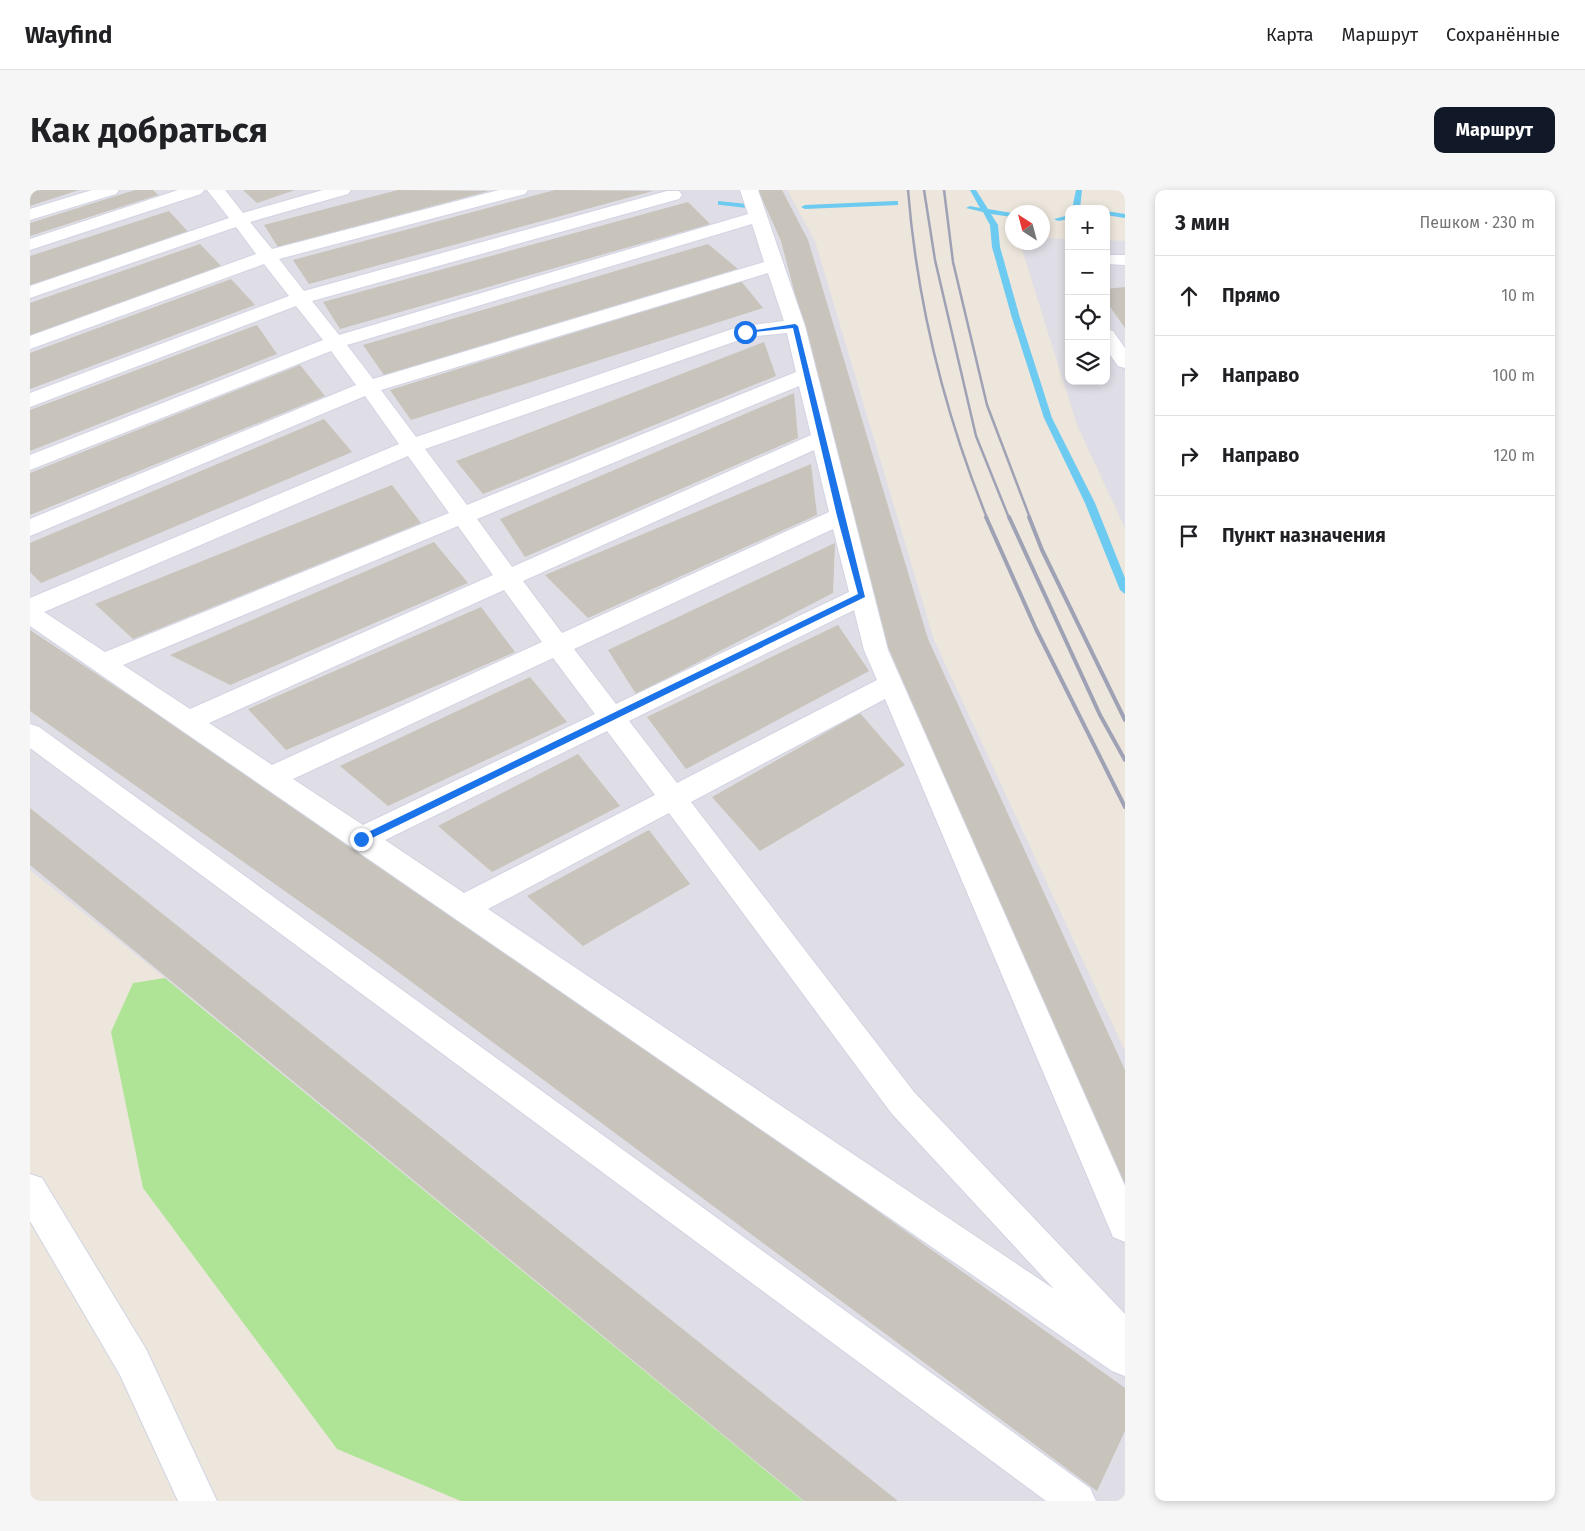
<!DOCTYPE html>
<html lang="ru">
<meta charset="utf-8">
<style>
:root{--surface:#fff;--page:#f6f6f6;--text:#202124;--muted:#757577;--line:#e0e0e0;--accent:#111827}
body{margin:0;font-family:"Fira Sans",sans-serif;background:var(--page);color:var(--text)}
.controls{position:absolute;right:15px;top:15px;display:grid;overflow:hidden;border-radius:10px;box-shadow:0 2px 8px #0003}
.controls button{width:45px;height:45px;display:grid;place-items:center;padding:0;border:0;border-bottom:1px solid var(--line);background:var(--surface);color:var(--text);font:25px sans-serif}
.compass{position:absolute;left:975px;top:15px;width:45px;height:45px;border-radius:50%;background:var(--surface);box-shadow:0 2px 8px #0003;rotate:324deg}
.stop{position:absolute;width:15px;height:15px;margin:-11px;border:4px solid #1a73e8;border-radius:50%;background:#fff}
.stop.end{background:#1a73e8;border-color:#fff;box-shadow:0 1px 5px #0008}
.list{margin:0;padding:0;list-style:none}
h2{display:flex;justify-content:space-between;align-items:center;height:65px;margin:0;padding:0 20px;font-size:21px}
h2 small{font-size:16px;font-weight:400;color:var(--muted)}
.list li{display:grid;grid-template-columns:32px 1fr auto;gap:15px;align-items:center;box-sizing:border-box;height:80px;padding:0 20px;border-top:1px solid var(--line)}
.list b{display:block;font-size:19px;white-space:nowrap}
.list em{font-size:16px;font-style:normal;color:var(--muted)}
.icon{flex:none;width:28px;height:28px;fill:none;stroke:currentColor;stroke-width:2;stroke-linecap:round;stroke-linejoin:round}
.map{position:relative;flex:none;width:1095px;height:1311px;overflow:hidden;border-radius:10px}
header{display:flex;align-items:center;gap:30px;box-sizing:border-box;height:70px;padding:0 25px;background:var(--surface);border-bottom:1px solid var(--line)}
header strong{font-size:24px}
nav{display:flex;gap:28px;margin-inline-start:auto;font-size:18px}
.intro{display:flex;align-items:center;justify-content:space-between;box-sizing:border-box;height:120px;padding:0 30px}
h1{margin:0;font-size:35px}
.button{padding:12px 22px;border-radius:10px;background:var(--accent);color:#fff;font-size:18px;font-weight:700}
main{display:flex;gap:30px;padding:0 30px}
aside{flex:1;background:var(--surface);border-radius:10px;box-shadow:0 2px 8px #0003}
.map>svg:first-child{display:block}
.industrial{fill:#dfdde5}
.green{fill:#afe497}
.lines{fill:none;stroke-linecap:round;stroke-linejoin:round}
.stream{fill:#6dcaf1;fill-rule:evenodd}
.building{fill:#c8c3bb}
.minor-casing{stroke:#d1d4e3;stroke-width:2}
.minor{fill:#fff;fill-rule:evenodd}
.rail-far1{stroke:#9fa1b5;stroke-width:2.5}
.rail{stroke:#9fa1b5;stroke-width:4}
.route{fill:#1a73e8}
</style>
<header>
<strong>Wayfind</strong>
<nav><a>Карта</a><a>Маршрут</a><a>Сохранённые</a></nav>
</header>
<div class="intro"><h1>Как добраться</h1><a class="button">Маршрут</a></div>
<main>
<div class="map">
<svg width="1095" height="1311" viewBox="0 0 1095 1311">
<rect width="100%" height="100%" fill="#ede6dc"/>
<!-- industrial -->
<g class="industrial">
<path d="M 0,0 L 757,0 L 785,51 L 904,450 L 1095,861 L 1095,1311 L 773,1311 L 135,788 L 0,680 Z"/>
<path d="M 1013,48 L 1039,49 L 1039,191 L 1076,191 L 1076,50 L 1095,51 L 1095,338 L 1047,235 L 990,53 L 1012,52 Z"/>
</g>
<!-- green -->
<path class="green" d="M 135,788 L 773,1311 L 431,1311 L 307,1259 L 113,998 L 81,842 L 103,793 Z"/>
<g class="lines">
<!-- stream -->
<g class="stream">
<path d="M 940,0 L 946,0 L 958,19 L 982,23 L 982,27 L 961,24 L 968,35 L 970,57 L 990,128 L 1022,228 L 1065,313 L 1095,388 L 1095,404 L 1090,400 L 1055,313 L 1014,228 L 982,128 L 962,57 L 960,35 L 953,22 L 936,18 L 940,16 L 950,18 Z"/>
<path d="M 1046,0 L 1052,0 L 1050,19 L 1042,19 Z"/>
<path d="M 688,11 L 717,14 L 721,16 L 717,18 L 691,15 L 688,15 Z"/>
<path d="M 865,11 L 868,11 L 868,15 L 775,19 L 771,17 L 775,15 Z"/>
<path d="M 1076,21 L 1095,24 L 1095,28 L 1076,25 Z"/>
<path d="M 1039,25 L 1039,29 L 1028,31 L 1024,29 Z"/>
</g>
</g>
<!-- building -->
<g class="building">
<path d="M 0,0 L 49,0 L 0,16 Z"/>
<path d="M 105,0 L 123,0 L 128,5 L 0,46 L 0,33 Z"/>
<path d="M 213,0 L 265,0 L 227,13 Z"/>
<path d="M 368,0 L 459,1 L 248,57 L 234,35 Z"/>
<path d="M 525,0 L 623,1 L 279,94 L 263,70 Z"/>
<path d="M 728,0 L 752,0 L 778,50 L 898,449 L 1095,880 L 1095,1002 L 858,457 L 751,51 Z"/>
<path d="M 658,12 L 680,34 L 310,139 L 293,112 Z"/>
<path d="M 139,21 L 160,44 L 0,98 L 0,66 Z"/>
<path d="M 170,54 L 193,78 L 0,146 L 0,113 Z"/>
<path d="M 678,54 L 708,79 L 354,185 L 333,155 Z"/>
<path d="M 201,89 L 225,115 L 0,199 L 0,163 Z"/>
<path d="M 711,91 L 733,118 L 381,230 L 360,200 Z"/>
<path d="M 1095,97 L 1095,138 L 1076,111 L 1076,99 Z"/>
<path d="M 227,135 L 247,164 L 0,261 L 0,220 Z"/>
<path d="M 734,152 L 746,186 L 453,304 L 426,271 Z"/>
<path d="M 270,175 L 295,206 L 0,325 L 0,283 Z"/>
<path d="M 764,203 L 768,248 L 495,367 L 470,329 Z"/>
<path d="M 294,229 L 322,262 L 11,393 L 0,382 L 0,353 Z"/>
<path d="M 781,274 L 787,325 L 558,428 L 515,385 Z"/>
<path d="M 362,295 L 391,333 L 103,449 L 65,414 Z"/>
<path d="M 404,352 L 438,393 L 200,495 L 140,465 Z"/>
<path d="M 805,353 L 803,403 L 606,504 L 578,460 Z"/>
<path d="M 451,417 L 485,462 L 256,560 L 218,519 Z"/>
<path d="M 808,435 L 839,481 L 656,579 L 617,527 Z"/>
<path d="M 0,440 L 464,747 L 1095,1198 L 1095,1241 L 1067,1301 L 344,764 L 0,521 Z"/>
<path d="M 500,487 L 537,532 L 358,616 L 310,576 Z"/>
<path d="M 830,523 L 875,575 L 730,661 L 682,607 Z"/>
<path d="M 548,564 L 590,616 L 462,682 L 408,636 Z"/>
<path d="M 0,618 L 868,1311 L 774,1311 L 0,675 Z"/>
<path d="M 619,640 L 660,694 L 553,756 L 497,706 Z"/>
</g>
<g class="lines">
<!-- minor casing -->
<g class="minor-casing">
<g id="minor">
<path d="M 62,0 L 89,0 L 86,4 L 0,30 L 0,19 Z"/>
<path d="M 148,0 L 174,0 L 171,4 L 0,60 L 0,49 Z"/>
<path d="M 177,0 L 195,0 L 213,23 L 293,0 L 321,0 L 318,4 L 220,32 L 242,59 L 469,0 L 498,0 L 495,4 L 249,69 L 274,101 L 637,1 L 649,1 L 652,5 L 649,9 L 282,111 L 309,145 L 718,24 L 710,0 L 728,0 L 775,136 L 858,460 L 1095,996 L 1095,1052 L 1083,1047 L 855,509 L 661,612 L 884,902 L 1095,1124 L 1095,1186 L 1082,1181 L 0,436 L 0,408 L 369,254 L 335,206 L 0,346 L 0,329 L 326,195 L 301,161 L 0,280 L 0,265 L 293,150 L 266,116 L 0,217 L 0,203 L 259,106 L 234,74 L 0,159 L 0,146 L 226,64 L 206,37 L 0,108 L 0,96 L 199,28 ZM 722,34 L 734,72 L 343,189 L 317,155 ZM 738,83 L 754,131 L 708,137 L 386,247 L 351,200 ZM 757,143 L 766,182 L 437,315 L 395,259 L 718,147 ZM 769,196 L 781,245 L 482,377 L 447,329 ZM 784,260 L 799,322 L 532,443 L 493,391 ZM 378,266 L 419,323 L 75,462 L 14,422 ZM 428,336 L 463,385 L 160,519 L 93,475 ZM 803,339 L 819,402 L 586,514 L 544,459 ZM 474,400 L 512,452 L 242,575 L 179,533 ZM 824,420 L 834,460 L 847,490 L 647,593 L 599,531 ZM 523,468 L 565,524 L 333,635 L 263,589 ZM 577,541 L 625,605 L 434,703 L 355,650 ZM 639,623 L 862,924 L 1024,1099 L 458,719 Z"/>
<path d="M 1081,65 L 1095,65 L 1095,75 L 1076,74 L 1076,66 Z"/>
<path d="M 1076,139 L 1083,141 L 1095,158 L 1095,178 L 1088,176 L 1076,159 Z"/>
<path d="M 0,534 L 9,537 L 1060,1298 L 1066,1311 L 1016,1311 L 0,558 Z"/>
<path d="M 0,984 L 12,988 L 116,1159 L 187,1311 L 148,1311 L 90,1185 L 0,1031 Z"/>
</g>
</g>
<!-- minor -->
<use href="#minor" class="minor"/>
<!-- rail-far1 -->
<g class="rail-far1">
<path d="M 878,0 C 887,112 915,224 957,328"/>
<path d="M 894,0 L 905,70 L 946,246 L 979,328"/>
<path d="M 914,0 L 923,72 L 957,215 L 1000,328"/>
</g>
<!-- rail -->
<g class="rail">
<path d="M 956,327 L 1006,439 L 1095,617"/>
<path d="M 979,327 L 1070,525 L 1095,570"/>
<path d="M 999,327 L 1012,360 L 1095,530"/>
</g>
</g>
<!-- route -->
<path class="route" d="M 765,134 L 768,136 L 835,407 L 334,652 L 328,652 L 328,647 L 828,404 L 807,326 L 763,138 L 715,143 L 712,142 Z"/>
</svg>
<div class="controls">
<button>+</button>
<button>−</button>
<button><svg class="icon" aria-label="locate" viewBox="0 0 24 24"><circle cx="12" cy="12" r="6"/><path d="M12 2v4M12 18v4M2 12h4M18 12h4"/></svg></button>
<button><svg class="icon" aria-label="layers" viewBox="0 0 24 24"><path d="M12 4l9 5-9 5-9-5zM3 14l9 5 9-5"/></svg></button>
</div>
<svg class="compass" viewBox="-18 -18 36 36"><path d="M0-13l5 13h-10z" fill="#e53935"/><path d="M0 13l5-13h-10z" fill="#757577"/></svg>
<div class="stop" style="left:715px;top:142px"></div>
<div class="stop end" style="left:331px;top:649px"></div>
</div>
<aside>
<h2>3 мин<small>Пешком · 230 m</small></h2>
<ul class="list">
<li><svg class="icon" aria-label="ahead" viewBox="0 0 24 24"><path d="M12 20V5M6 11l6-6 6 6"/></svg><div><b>Прямо</b></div><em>10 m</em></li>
<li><svg class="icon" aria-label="right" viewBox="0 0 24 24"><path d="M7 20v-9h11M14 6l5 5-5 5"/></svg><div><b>Направо</b></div><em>100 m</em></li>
<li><svg class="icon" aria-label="right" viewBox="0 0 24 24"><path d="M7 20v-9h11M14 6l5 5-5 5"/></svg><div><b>Направо</b></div><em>120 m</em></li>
<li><svg class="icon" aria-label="arrive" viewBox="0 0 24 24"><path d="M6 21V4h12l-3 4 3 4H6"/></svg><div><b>Пункт назначения</b></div></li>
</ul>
</aside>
</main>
